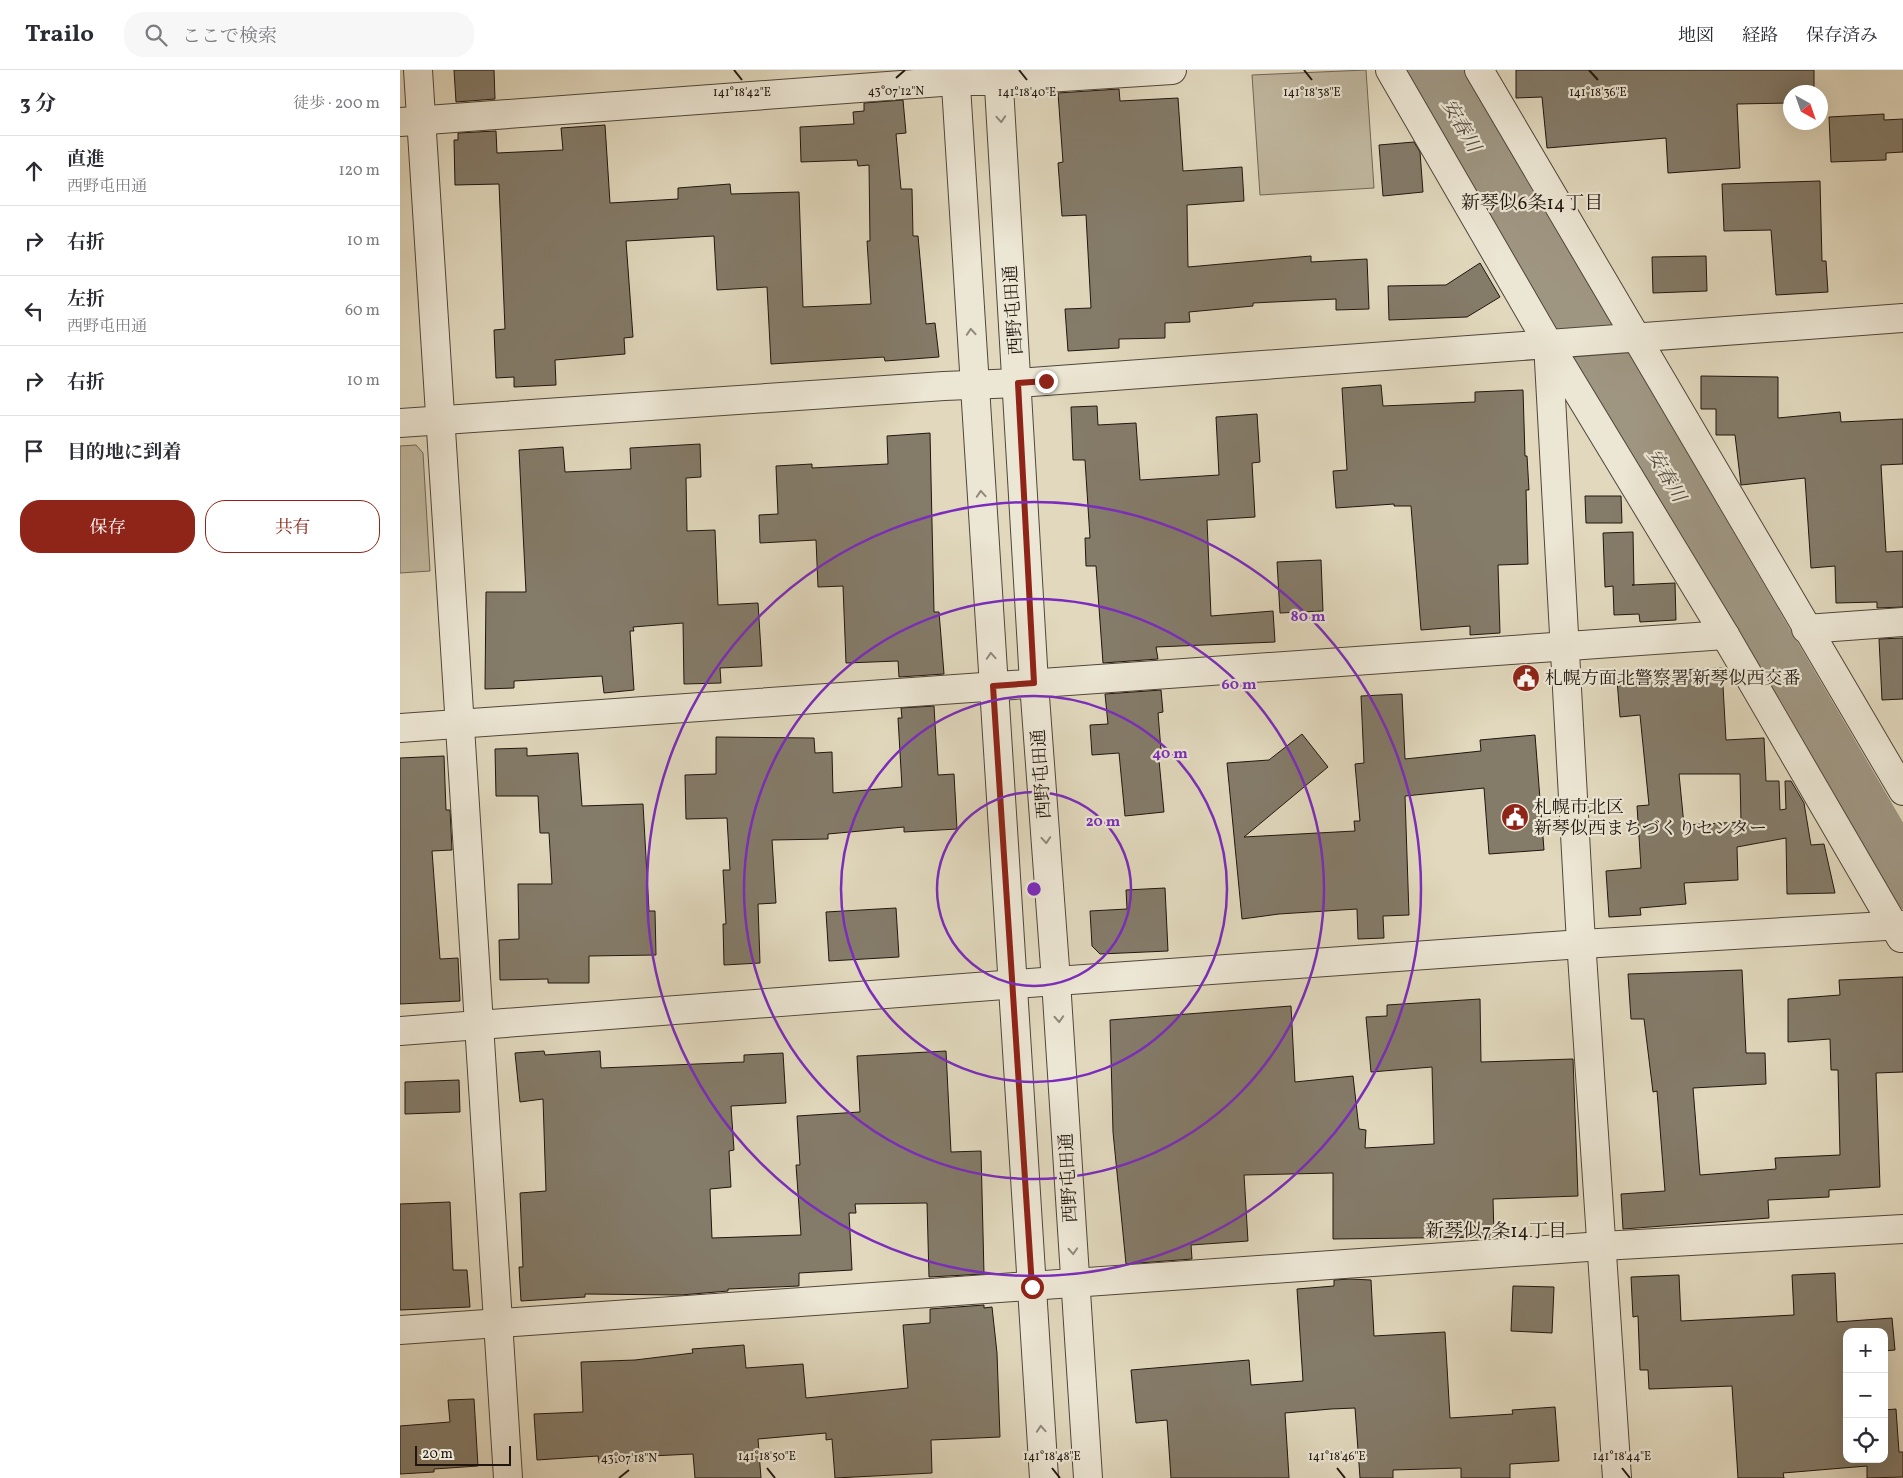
<!DOCTYPE html>
<html lang="ja">
<meta charset="utf-8">
<style>
:root{--surface:#fff;--page:#f7f7f7;--text:#2b2b33;--muted:#7c7c81;--line:#e1e1e2;--accent:#8f2418}
body{margin:0;font-family:Vollkorn,"Noto Serif JP",serif;background:var(--page);color:var(--text)}
.controls{position:absolute;right:15px;bottom:15px;display:grid;overflow:hidden;border-radius:10px;box-shadow:0 5px 20px #0002}
.controls button{width:45px;height:45px;display:grid;place-items:center;padding:0;border:0;border-bottom:1px solid var(--line);background:var(--surface);color:var(--text);font:25px sans-serif}
.compass{position:absolute;left:1383px;top:15px;width:45px;height:45px;border-radius:50%;background:var(--surface);box-shadow:0 5px 20px #0002;rotate:140deg}
.scale{position:absolute;left:15px;bottom:12px;width:96px;box-sizing:border-box;padding-left:5px;border:2px solid #20160f;border-top:0;font-size:14px;line-height:18px;white-space:nowrap;color:#20160f;-webkit-text-stroke:4px #ece6d4;paint-order:stroke}
.stop{position:absolute;width:15px;height:15px;margin:-11px;border:4px solid #8f2418;border-radius:50%;background:#fff}
.stop.end{background:#8f2418;border-color:#fff;box-shadow:0 1px 5px #0008}
.list{margin:0;padding:0;list-style:none}
h2{display:flex;justify-content:space-between;align-items:center;height:65px;margin:0;padding:0 20px;font-size:21px}
h2 small{font-size:16px;font-weight:400;color:var(--muted)}
.list li{display:grid;grid-template-columns:32px 1fr auto;gap:15px;align-items:center;box-sizing:border-box;height:70px;padding:0 20px;border-top:1px solid var(--line)}
.list b{display:block;font-size:19px;white-space:nowrap}
.list p{margin:0;font-size:16px;white-space:nowrap;color:var(--muted)}
.list em{font-size:16px;font-style:normal;color:var(--muted)}
.actions{display:flex;gap:10px;padding:15px 20px}
.actions a{flex:1;padding:11px 0;border:1px solid var(--accent);border-radius:20px;text-align:center;font-size:18px;color:var(--accent)}
.actions .main{background:var(--accent);color:#fff}
.icon{flex:none;width:28px;height:28px;fill:none;stroke:currentColor;stroke-width:2;stroke-linecap:round;stroke-linejoin:round}
.map{position:relative;flex:none;width:1503px;height:1408px;overflow:hidden}
header{display:flex;align-items:center;gap:30px;box-sizing:border-box;height:70px;padding:0 25px;background:var(--surface);border-bottom:1px solid var(--line)}
header strong{font-size:24px}
nav{display:flex;gap:28px;margin-inline-start:auto;font-size:18px}
.search{width:350px;height:45px;background:var(--page);display:flex;align-items:center;gap:12px;box-sizing:border-box;padding:0 18px;border-radius:20px;color:var(--muted);font-size:19px}
main{display:flex}
aside{flex:1;background:var(--surface)}
.map>svg:first-child{display:block}
.green{fill:#c0b79f;stroke:#706657}
.lines{fill:none;stroke-linecap:round;stroke-linejoin:round}
.river{stroke:#9f9682;stroke-width:58}
.building{fill:#847b69;stroke:#20160f;fill-rule:evenodd}
.minor-casing{stroke:#50463a;stroke-width:30}
.minor{stroke:#ece6d4;stroke-width:28}
.oneway{stroke:#90887b}
.route{stroke:#8f2418;stroke-width:6}
.ticks{fill:none;stroke:#20160f;stroke-width:2}
.ring{fill:none;stroke:#7b2cbf;stroke-width:2.5}
.labels{text-anchor:middle;stroke-width:4.5;stroke-linejoin:round;paint-order:stroke}
.street-label{font-size:18px;fill:#20160f;stroke:#ece6d4}
.poi-label{font-size:18px;fill:#20160f;stroke:#ece6d4;text-anchor:start}
.water-label{font-size:19px;font-style:italic;fill:#53493d;stroke:#ece6d4}
.neighbourhood-label{font-size:19px;fill:#20160f;stroke:#ece6d4}
.ticks-label{font-size:12px;text-anchor:middle;fill:#20160f;stroke:#ece6d4;stroke-width:4.5;stroke-linejoin:round;paint-order:stroke}
.centre{fill:#7b2cbf;stroke:#ece6d4;stroke-width:2.5}
.ring-label{font-size:15px;text-anchor:middle;font-weight:bold;fill:#7b2cbf;stroke:#ece6d4;stroke-width:4.5;stroke-linejoin:round;paint-order:stroke}
</style>
<header>
<strong>Trailo</strong>
<div class="search"><svg class="icon" aria-label="search" viewBox="0 0 24 24"><circle cx="10" cy="10" r="6"/><path d="M15 15l6 6"/></svg>ここで検索</div>
<nav><a>地図</a><a>経路</a><a>保存済み</a></nav>
</header>
<main>
<aside>
<h2>3 分<small>徒歩 · 200 m</small></h2>
<ul class="list">
<li><svg class="icon" aria-label="ahead" viewBox="0 0 24 24"><path d="M12 20V5M6 11l6-6 6 6"/></svg><div><b>直進</b><p>西野屯田通</p></div><em>120 m</em></li>
<li><svg class="icon" aria-label="right" viewBox="0 0 24 24"><path d="M7 20v-9h11M14 6l5 5-5 5"/></svg><div><b>右折</b></div><em>10 m</em></li>
<li><svg class="icon" aria-label="left" viewBox="0 0 24 24"><path d="M17 20v-9H6M10 6l-5 5 5 5"/></svg><div><b>左折</b><p>西野屯田通</p></div><em>60 m</em></li>
<li><svg class="icon" aria-label="right" viewBox="0 0 24 24"><path d="M7 20v-9h11M14 6l5 5-5 5"/></svg><div><b>右折</b></div><em>10 m</em></li>
<li><svg class="icon" aria-label="arrive" viewBox="0 0 24 24"><path d="M6 21V4h12l-3 4 3 4H6"/></svg><div><b>目的地に到着</b></div></li>
</ul>
<div class="actions"><a class="main">保存</a><a>共有</a></div>
</aside>
<div class="map">
<svg width="1503" height="1408" viewBox="0 0 1503 1408">
<rect width="100%" height="100%" fill="#e1d8bd"/>
<filter id="stains"><feTurbulence type="fractalNoise" baseFrequency=".004" numOctaves="4"/><feColorMatrix values="0 0 0 0 .2 0 0 0 0 .09 0 0 0 0 .02 0 0 0 .5 -.17"/></filter>
<radialGradient id="worn" r=".72"><stop offset=".6" stop-color="#630" stop-opacity="0"/><stop offset="1" stop-color="#630" stop-opacity=".3"/></radialGradient>
<!-- green -->
<g class="green">
<path d="M 966,0 L 974,118 L 860,125 L 852,5 Z"/>
<path d="M 16,375 L 23,383 L 30,501 L 0,503 L 0,376 Z"/>
</g>
<g class="lines">
<!-- river -->
<path class="river" d="M 1030,0 L 1503,810"/>
</g>
<!-- building -->
<g class="building">
<path d="M 54,0 L 94,0 L 95,29 L 56,32 Z"/>
<path d="M 1116,0 L 1414,0 L 1414,22 L 1390,22 L 1390,33 L 1337,34 L 1340,98 L 1268,103 L 1266,68 L 1147,78 L 1142,27 L 1116,28 Z"/>
<path d="M 719,19 L 720,31 L 778,28 L 783,101 L 842,97 L 844,131 L 787,135 L 788,197 L 911,186 L 911,192 L 967,189 L 969,239 L 936,240 L 936,229 L 853,233 L 853,236 L 789,242 L 790,252 L 765,253 L 765,268 L 719,269 L 719,278 L 668,281 L 665,239 L 691,238 L 686,145 L 662,146 L 658,93 L 663,92 L 658,23 Z"/>
<path d="M 503,30 L 506,63 L 496,64 L 501,119 L 512,119 L 513,166 L 518,166 L 526,254 L 535,253 L 539,287 L 485,291 L 484,287 L 371,294 L 367,217 L 317,220 L 314,166 L 226,171 L 233,267 L 224,268 L 225,284 L 155,290 L 156,315 L 114,317 L 114,307 L 96,308 L 94,260 L 105,259 L 99,114 L 55,115 L 54,70 L 58,70 L 58,63 L 96,61 L 97,83 L 163,80 L 161,58 L 205,55 L 210,133 L 278,129 L 278,118 L 330,114 L 331,124 L 399,122 L 403,237 L 471,234 L 467,171 L 470,171 L 469,95 L 458,96 L 457,90 L 401,92 L 400,57 L 454,54 L 453,42 L 464,41 L 464,33 Z"/>
<path d="M 1484,44 L 1484,50 L 1503,49 L 1503,82 L 1486,83 L 1486,90 L 1431,92 L 1429,47 Z"/>
<path d="M 1014,72 L 1020,82 L 1023,122 L 983,126 L 979,75 Z"/>
<path d="M 1420,111 L 1422,191 L 1426,191 L 1428,222 L 1376,225 L 1371,160 L 1324,161 L 1322,114 Z"/>
<path d="M 1306,186 L 1307,221 L 1253,223 L 1252,187 Z"/>
<path d="M 1080,193 L 1100,227 L 1067,247 L 989,250 L 988,216 L 1046,215 Z"/>
<path d="M 1301,306 L 1378,307 L 1378,348 L 1440,342 L 1441,352 L 1503,349 L 1503,394 L 1481,395 L 1486,482 L 1503,481 L 1503,537 L 1477,538 L 1477,532 L 1436,533 L 1435,496 L 1411,498 L 1405,408 L 1341,415 L 1335,365 L 1316,365 L 1316,339 L 1301,339 Z"/>
<path d="M 981,315 L 983,336 L 1075,332 L 1075,322 L 1123,320 L 1125,386 L 1127,386 L 1129,420 L 1126,420 L 1128,494 L 1098,495 L 1100,563 L 1070,565 L 1070,556 L 1021,560 L 1011,436 L 994,436 L 994,434 L 936,438 L 933,401 L 947,400 L 942,318 Z"/>
<path d="M 697,336 L 698,355 L 736,353 L 740,410 L 819,405 L 816,347 L 857,344 L 860,392 L 852,393 L 855,447 L 807,450 L 811,546 L 873,541 L 875,572 L 756,577 L 758,589 L 703,593 L 696,496 L 686,496 L 685,468 L 690,468 L 685,390 L 673,390 L 671,337 Z"/>
<path d="M 530,363 L 534,542 L 539,542 L 544,604 L 499,607 L 498,591 L 446,593 L 443,516 L 418,517 L 416,470 L 360,473 L 359,445 L 378,444 L 376,396 L 412,394 L 412,398 L 488,394 L 487,366 Z"/>
<path d="M 300,374 L 301,407 L 286,408 L 287,461 L 315,460 L 318,535 L 358,533 L 362,596 L 320,598 L 321,613 L 284,614 L 283,553 L 233,557 L 234,561 L 230,561 L 234,620 L 204,623 L 202,606 L 114,611 L 114,618 L 85,619 L 86,522 L 126,522 L 119,380 L 163,377 L 165,402 L 231,399 L 230,378 Z"/>
<path d="M 1185,426 L 1221,426 L 1222,453 L 1186,453 Z"/>
<path d="M 1233,462 L 1234,515 L 1232,515 L 1275,513 L 1276,550 L 1240,552 L 1239,544 L 1214,545 L 1213,516 L 1205,517 L 1203,463 Z"/>
<path d="M 921,490 L 923,541 L 880,543 L 877,492 Z"/>
<path d="M 1503,568 L 1503,629 L 1482,630 L 1479,569 Z"/>
<path d="M 1322,598 L 1326,670 L 1364,668 L 1366,711 L 1379,711 L 1380,740 L 1386,739 L 1385,711 L 1391,711 L 1404,733 L 1411,775 L 1424,774 L 1435,823 L 1387,824 L 1386,768 L 1337,777 L 1338,810 L 1284,813 L 1286,834 L 1240,838 L 1241,845 L 1209,847 L 1206,801 L 1241,798 L 1237,736 L 1249,735 L 1240,645 L 1220,647 L 1217,610 L 1279,605 L 1278,600 ZM 1279,704 L 1340,704 L 1341,752 L 1284,755 Z"/>
<path d="M 761,620 L 763,642 L 758,643 L 761,680 L 758,680 L 764,742 L 725,746 L 719,683 L 692,685 L 690,655 L 708,654 L 705,624 Z"/>
<path d="M 1002,624 L 1005,689 L 1081,681 L 1080,670 L 1135,665 L 1144,780 L 1089,784 L 1084,718 L 1005,726 L 1009,845 L 983,846 L 984,868 L 958,869 L 957,839 L 879,844 L 842,849 L 827,693 L 869,690 L 902,664 L 928,697 L 844,767 L 955,761 L 954,751 L 960,751 L 955,694 L 964,693 L 961,626 Z"/>
<path d="M 534,636 L 538,705 L 554,704 L 557,759 L 504,762 L 504,757 L 428,764 L 428,769 L 372,770 L 376,833 L 358,834 L 360,893 L 324,895 L 323,854 L 326,854 L 323,800 L 330,800 L 327,748 L 286,749 L 285,705 L 316,704 L 316,667 L 414,668 L 415,683 L 432,682 L 433,723 L 502,717 L 498,648 L 502,648 L 501,638 Z"/>
<path d="M 127,678 L 127,686 L 178,683 L 182,736 L 243,734 L 249,841 L 255,841 L 256,885 L 189,886 L 189,913 L 148,913 L 148,909 L 100,910 L 99,870 L 119,869 L 118,814 L 152,814 L 149,763 L 140,763 L 138,726 L 96,726 L 95,679 Z"/>
<path d="M 44,686 L 46,740 L 50,740 L 52,780 L 32,781 L 40,889 L 58,888 L 60,931 L 0,934 L 0,688 Z"/>
<path d="M 765,818 L 768,881 L 700,884 L 692,876 L 690,841 L 727,839 L 726,820 Z"/>
<path d="M 496,838 L 499,887 L 429,891 L 426,842 Z"/>
<path d="M 1342,900 L 1346,983 L 1365,983 L 1366,1014 L 1293,1018 L 1300,1105 L 1376,1099 L 1375,1088 L 1440,1085 L 1438,1000 L 1431,1000 L 1430,969 L 1388,972 L 1388,929 L 1440,925 L 1439,910 L 1503,907 L 1503,1002 L 1476,1003 L 1480,1117 L 1429,1120 L 1429,1127 L 1368,1130 L 1369,1148 L 1223,1159 L 1221,1124 L 1265,1121 L 1257,1021 L 1253,1022 L 1244,949 L 1231,949 L 1228,904 Z"/>
<path d="M 1080,929 L 1081,992 L 1173,989 L 1178,1126 L 1093,1129 L 1094,1167 L 933,1169 L 933,1103 L 844,1105 L 848,1171 L 791,1175 L 792,1189 L 726,1194 L 713,1062 L 710,950 L 891,936 L 895,1012 L 953,1006 L 959,1059 L 966,1060 L 965,1078 L 1034,1074 L 1032,997 L 971,1002 L 966,947 L 987,946 L 987,935 Z"/>
<path d="M 144,981 L 145,985 L 200,981 L 201,998 L 344,992 L 344,985 L 383,983 L 386,1033 L 331,1036 L 334,1080 L 329,1081 L 331,1117 L 310,1119 L 312,1168 L 401,1165 L 396,1095 L 400,1095 L 397,1046 L 460,1042 L 457,986 L 546,981 L 551,1082 L 581,1081 L 584,1204 L 529,1207 L 527,1133 L 455,1134 L 456,1143 L 449,1143 L 452,1200 L 399,1203 L 399,1216 L 328,1219 L 328,1221 L 281,1225 L 185,1224 L 185,1227 L 121,1231 L 119,1197 L 123,1197 L 120,1123 L 146,1121 L 143,1029 L 120,1032 L 115,983 Z"/>
<path d="M 59,1010 L 60,1042 L 5,1044 L 5,1012 Z"/>
<path d="M 50,1132 L 53,1200 L 67,1200 L 70,1237 L 0,1240 L 0,1134 Z"/>
<path d="M 1435,1203 L 1437,1252 L 1492,1248 L 1495,1280 L 1484,1281 L 1484,1262 L 1447,1262 L 1447,1389 L 1484,1389 L 1484,1340 L 1496,1339 L 1499,1382 L 1503,1382 L 1503,1407 L 1467,1408 L 1467,1396 L 1383,1403 L 1384,1408 L 1338,1408 L 1332,1316 L 1249,1319 L 1248,1300 L 1240,1300 L 1238,1246 L 1233,1247 L 1231,1207 L 1279,1205 L 1281,1251 L 1394,1245 L 1392,1205 Z"/>
<path d="M 950,1209 L 971,1210 L 974,1266 L 1045,1262 L 1050,1348 L 1113,1344 L 1112,1340 L 1155,1337 L 1159,1391 L 1110,1394 L 1110,1408 L 1061,1408 L 1061,1398 L 993,1400 L 993,1408 L 960,1408 L 955,1338 L 931,1339 L 885,1343 L 889,1408 L 771,1408 L 767,1350 L 736,1353 L 731,1300 L 849,1290 L 851,1315 L 903,1311 L 897,1219 L 934,1216 L 934,1210 Z"/>
<path d="M 1113,1216 L 1154,1217 L 1152,1263 L 1111,1261 Z"/>
<path d="M 584,1235 L 584,1238 L 592,1237 L 597,1283 L 600,1367 L 531,1370 L 532,1403 L 435,1408 L 432,1369 L 426,1370 L 426,1363 L 358,1369 L 361,1408 L 295,1408 L 293,1384 L 230,1387 L 230,1392 L 199,1393 L 198,1386 L 137,1390 L 134,1344 L 183,1342 L 181,1292 L 235,1290 L 293,1283 L 292,1279 L 344,1275 L 346,1298 L 403,1294 L 406,1328 L 508,1318 L 503,1255 L 530,1253 L 530,1239 Z"/>
<path d="M 74,1329 L 78,1396 L 34,1399 L 34,1402 L 0,1404 L 0,1356 L 50,1352 L 48,1330 Z"/>
</g>
<g class="lines">
<!-- minor casing -->
<g class="minor-casing">
<g id="minor">
<path d="M 18,0 L 108,1408"/>
<path d="M 555,0 L 644,1408"/>
<path d="M 598,0 L 634,613 L 656,911 L 688,1408"/>
<path d="M 990,0 L 1148,273 L 1325,565 L 1501,868"/>
<path d="M 1079,0 L 1503,721"/>
<path d="M 0,52 L 555,11 L 599,11 L 772,0"/>
<path d="M 1148,273 L 1180,855 L 1217,1408"/>
<path d="M 0,353 L 544,316 L 618,313 L 1503,248"/>
<path d="M 1406,559 L 1503,552"/>
<path d="M 0,658 L 1325,565"/>
<path d="M 0,961 L 656,911 L 1182,874 L 1503,855"/>
<path d="M 0,1260 L 1202,1176 L 1503,1159"/>
</g>
</g>
<!-- minor -->
<use href="#minor" class="minor"/>
</g>
<!-- one-way arrows -->
<defs><path id="oneway-chevron" d="M-2-3.5L2.5 0L-2 3.5" fill="none" stroke-width="1.6" stroke-linecap="round" stroke-linejoin="round" transform="scale(1.25)"/></defs>
<g class="oneway">
<use href="#oneway-chevron" transform="translate(601 49) rotate(86)"/>
<use href="#oneway-chevron" transform="translate(571 262) rotate(-94)"/>
<use href="#oneway-chevron" transform="translate(581 424) rotate(-94)"/>
<use href="#oneway-chevron" transform="translate(591 586) rotate(-94)"/>
<use href="#oneway-chevron" transform="translate(646 770) rotate(86)"/>
<use href="#oneway-chevron" transform="translate(659 949) rotate(87)"/>
<use href="#oneway-chevron" transform="translate(673 1181) rotate(87)"/>
<use href="#oneway-chevron" transform="translate(641 1359) rotate(-94)"/>
</g>
<g class="lines">
<!-- route -->
<path class="route" d="M 632,1217 L 593,616 L 634,613 L 618,313 L 646,311"/>
</g>
<!-- ticks -->
<path class="ticks" d="M 334,0 L 342,10M 619,0 L 627,10M 904,0 L 912,10M 1189,0 L 1198,10M 496,8 L 505,0M 367,1398 L 375,1408M 652,1398 L 660,1408M 937,1398 L 945,1408M 1222,1398 L 1230,1408M 219,1408 L 229,1400"/>
<!-- distance rings -->
<g class="ring">
<circle cx="634" cy="819" r="97"/>
<circle cx="634" cy="819" r="193"/>
<circle cx="634" cy="819" r="290"/>
<circle cx="634" cy="819" r="387"/>
</g>
<!-- icons -->
<defs>
<g id="civic-disc" transform="scale(1.4375)"><circle r="9.5" fill="#8f2418" stroke="#ece6d4"/><path d="M-.6-6.5H3V-4.5H.6V-3L4-1V1h2V6H-6V1h2V-1L-.6-3ZM-1.2 2.5V6h2.4V2.5Z" fill="#fff"/></g>
</defs>
<g fill-rule="evenodd">
<use href="#civic-disc" x="1126" y="608"/>
<use href="#civic-disc" x="1115" y="747"/>
</g>
<g class="labels">
<!-- street labels -->
<g class="street-label">
<text transform="translate(613 240) rotate(-94)" y="6">西野屯田通</text>
<text transform="translate(641 704) rotate(-94)" y="6">西野屯田通</text>
<text transform="translate(668 1108) rotate(-93)" y="6">西野屯田通</text>
</g>
<!-- poi labels -->
<g class="poi-label">
<text x="1145" y="614">札幌方面北警察署 新琴似西交番</text>
<text x="1134" y="743">札幌市北区<tspan x="1134" dy="21">新琴似西まちづくりセンター</tspan></text>
</g>
<!-- water labels -->
<g class="water-label">
<text transform="translate(1062 55) rotate(60)" y="7">安春川</text>
<text transform="translate(1267 405) rotate(60)" y="7">安春川</text>
</g>
<!-- neighbourhood labels -->
<g class="neighbourhood-label">
<text x="1132" y="139">新琴似6条14丁目</text>
<text x="1096" y="1167">新琴似7条14丁目</text>
</g>
</g>
<g class="ticks-label">
<text x="496" y="25">43°07'12"N</text>
<text x="1198" y="26">141°18'36"E</text>
<text x="342" y="26">141°18'42"E</text>
<text x="627" y="26">141°18'40"E</text>
<text x="912" y="26">141°18'38"E</text>
<text x="367" y="1390">141°18'50"E</text>
<text x="652" y="1390">141°18'48"E</text>
<text x="937" y="1390">141°18'46"E</text>
<text x="1222" y="1390">141°18'44"E</text>
<text x="229" y="1392">43°07'18"N</text>
</g>
<circle cx="634" cy="819" r="8" class="centre"/>
<g class="ring-label">
<text x="908" y="551">80 m</text>
<text x="839" y="619">60 m</text>
<text x="770" y="688">40 m</text>
<text x="703" y="756">20 m</text>
</g>
<rect width="100%" height="100%" filter="url(#stains)"/>
<rect width="100%" height="100%" fill="url(#worn)"/>
</svg>
<div class="controls">
<button>+</button>
<button>−</button>
<button><svg class="icon" aria-label="locate" viewBox="0 0 24 24"><circle cx="12" cy="12" r="6"/><path d="M12 2v4M12 18v4M2 12h4M18 12h4"/></svg></button>
</div>
<svg class="compass" viewBox="-18 -18 36 36"><path d="M0-13l5 13h-10z" fill="#e53935"/><path d="M0 13l5-13h-10z" fill="#7c7c81"/></svg>
<div class="scale">20 m</div>
<div class="stop" style="left:632px;top:1217px"></div>
<div class="stop end" style="left:646px;top:311px"></div>
</div>
</main>
